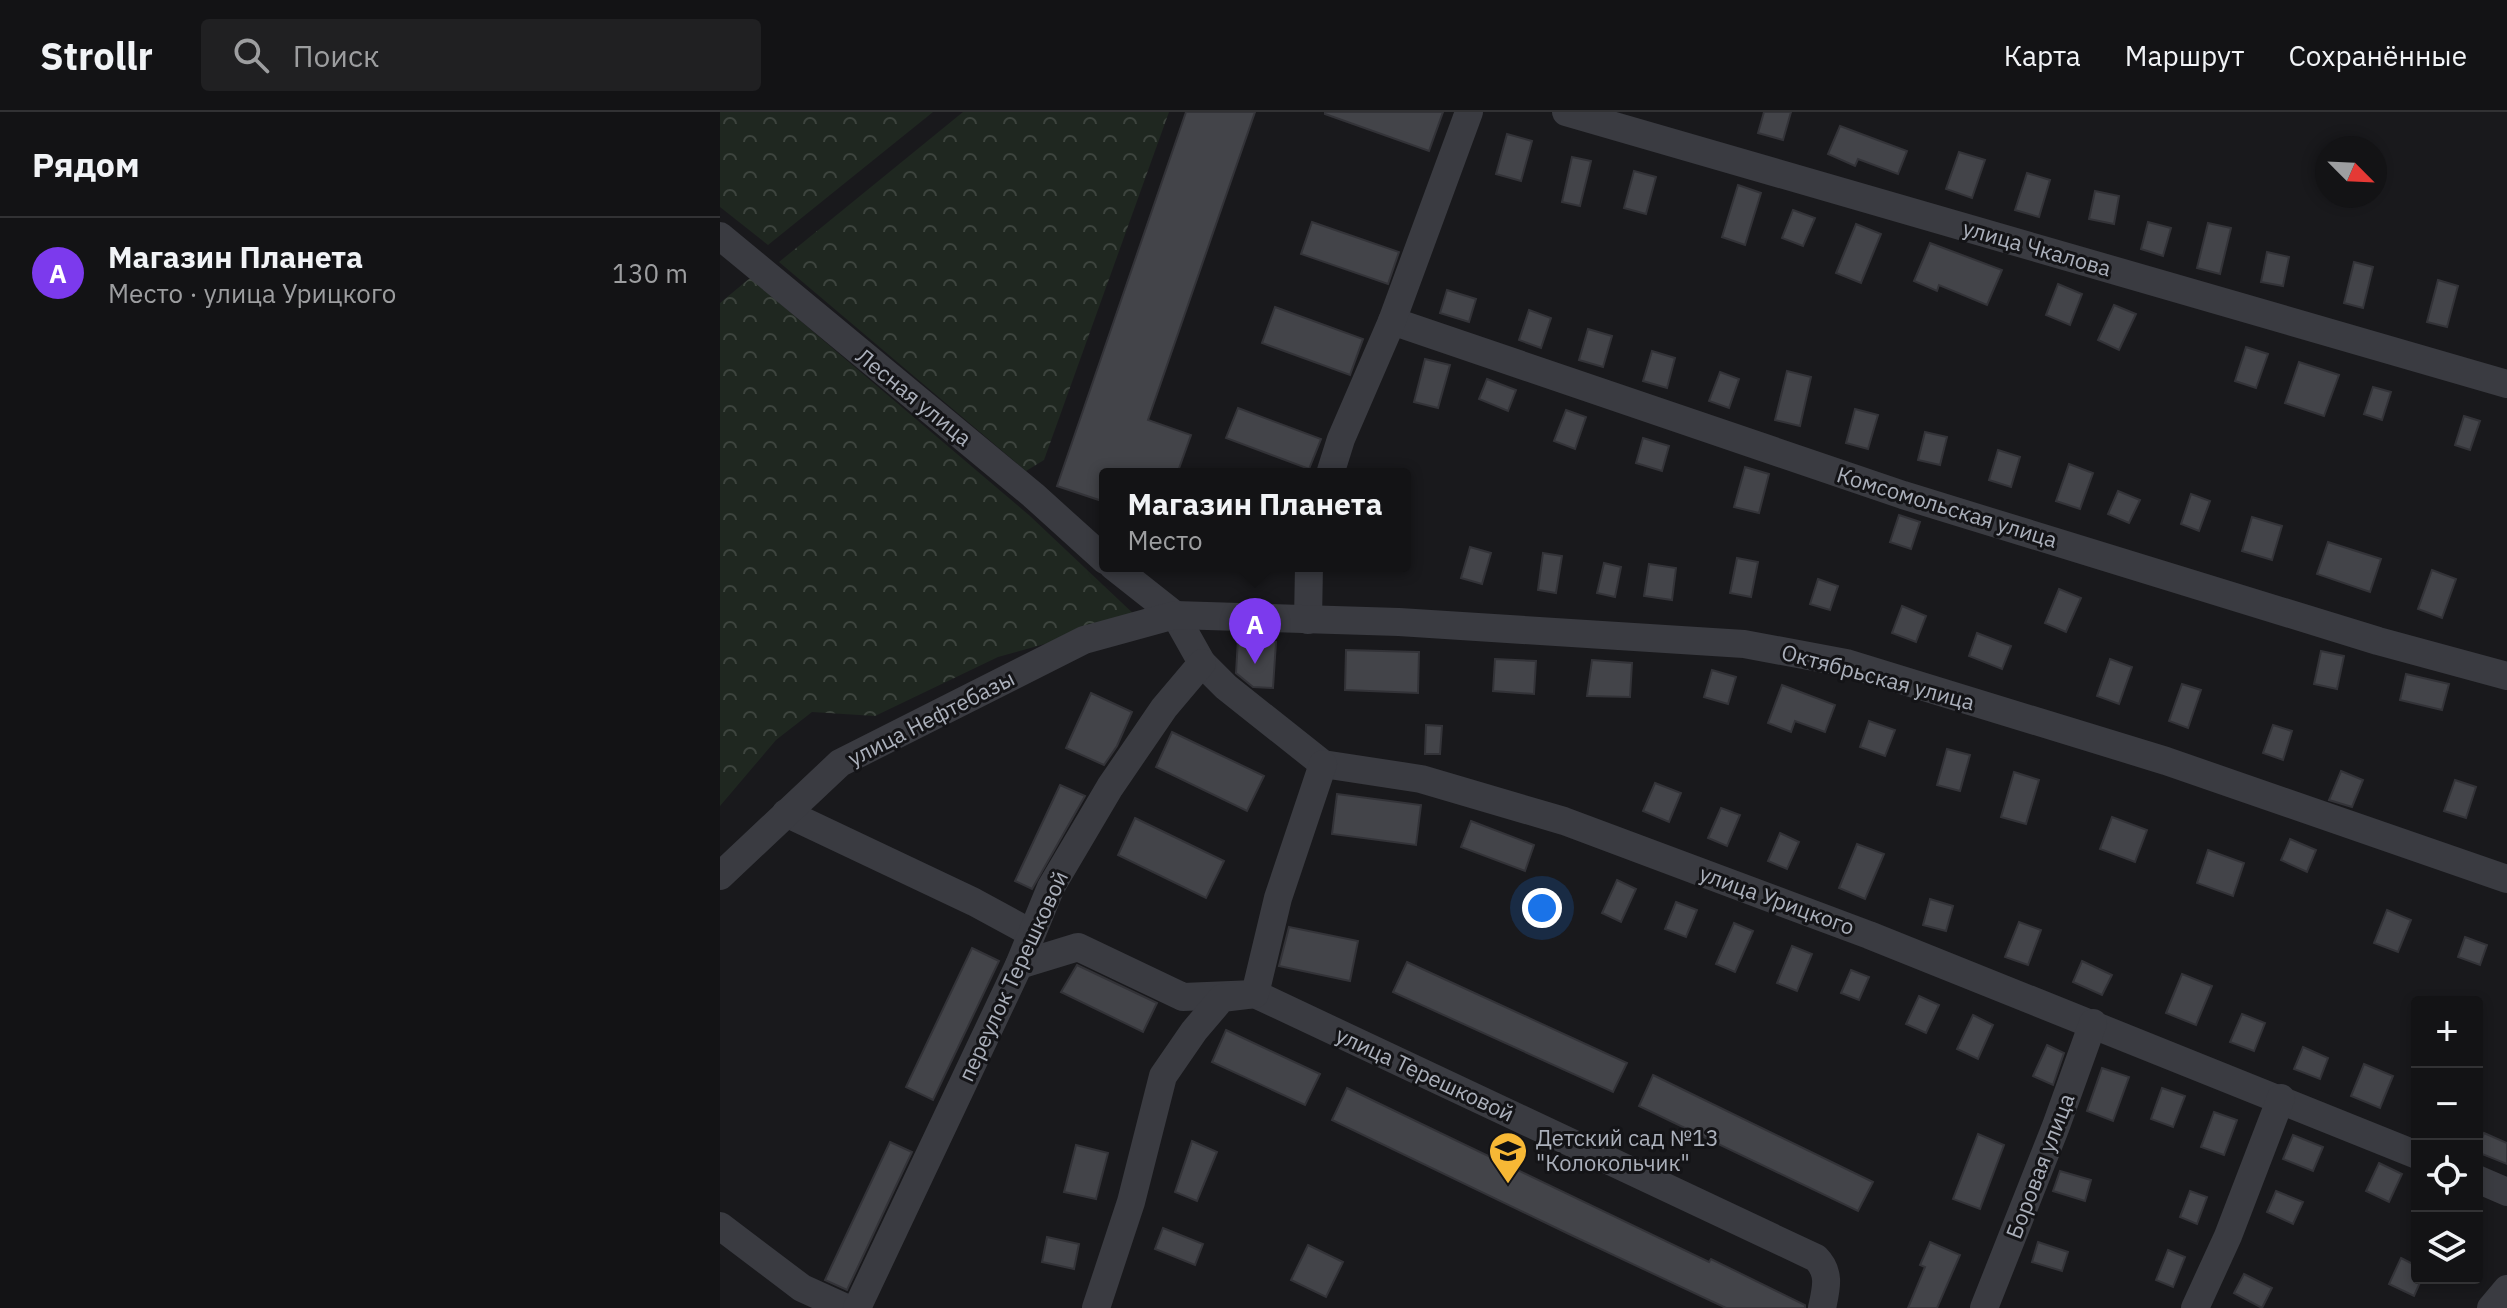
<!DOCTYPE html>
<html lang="ru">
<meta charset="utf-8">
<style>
:root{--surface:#131315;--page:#202022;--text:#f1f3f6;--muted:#9d9ea0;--line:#323234;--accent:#7c3aed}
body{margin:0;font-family:"IBM Plex Sans",sans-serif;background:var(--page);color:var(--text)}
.controls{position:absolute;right:24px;bottom:24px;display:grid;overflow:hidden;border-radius:8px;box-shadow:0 4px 12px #0003}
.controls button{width:72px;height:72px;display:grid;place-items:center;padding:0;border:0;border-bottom:2px solid var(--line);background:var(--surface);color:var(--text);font:40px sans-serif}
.compass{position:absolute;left:1595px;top:24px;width:72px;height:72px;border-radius:50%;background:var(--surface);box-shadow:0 4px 12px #0003;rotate:114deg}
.you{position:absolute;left:822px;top:796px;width:28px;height:28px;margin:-20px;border:6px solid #fff;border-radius:50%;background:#1a73e8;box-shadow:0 0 0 12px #1a73e833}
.badge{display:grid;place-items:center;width:52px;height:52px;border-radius:50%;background:var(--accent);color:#fff;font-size:26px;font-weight:700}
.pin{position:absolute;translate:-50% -66px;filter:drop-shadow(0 2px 4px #0008)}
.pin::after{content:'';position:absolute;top:42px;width:28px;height:24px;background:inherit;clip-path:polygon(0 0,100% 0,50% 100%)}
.popup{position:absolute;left:379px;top:356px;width:312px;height:104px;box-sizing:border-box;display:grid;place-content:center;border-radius:8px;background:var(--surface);filter:drop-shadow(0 2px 6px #0005);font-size:26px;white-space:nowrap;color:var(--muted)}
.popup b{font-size:30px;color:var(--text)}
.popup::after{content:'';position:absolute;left:50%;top:100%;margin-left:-16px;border:16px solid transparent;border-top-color:var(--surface)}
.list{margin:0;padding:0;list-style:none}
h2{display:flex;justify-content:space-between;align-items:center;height:104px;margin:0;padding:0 32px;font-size:34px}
h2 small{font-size:26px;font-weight:400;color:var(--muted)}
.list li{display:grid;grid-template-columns:52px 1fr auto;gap:24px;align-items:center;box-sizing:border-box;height:112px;padding:0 32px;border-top:2px solid var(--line)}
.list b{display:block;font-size:30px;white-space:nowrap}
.list p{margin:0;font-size:26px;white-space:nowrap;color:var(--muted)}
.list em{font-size:26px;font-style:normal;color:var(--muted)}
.icon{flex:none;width:44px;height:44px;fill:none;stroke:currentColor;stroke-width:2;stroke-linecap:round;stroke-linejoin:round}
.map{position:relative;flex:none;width:1787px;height:1196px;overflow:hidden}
header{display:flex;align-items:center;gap:48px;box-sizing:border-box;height:112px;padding:0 40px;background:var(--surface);border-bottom:2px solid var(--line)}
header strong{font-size:38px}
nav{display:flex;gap:44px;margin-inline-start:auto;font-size:28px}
.search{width:560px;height:72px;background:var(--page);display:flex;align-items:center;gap:20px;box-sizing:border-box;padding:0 28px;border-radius:8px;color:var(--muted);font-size:30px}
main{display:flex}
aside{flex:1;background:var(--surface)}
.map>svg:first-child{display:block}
.forest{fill:url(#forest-crowns)}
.building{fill:#434449;stroke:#333338;stroke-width:2}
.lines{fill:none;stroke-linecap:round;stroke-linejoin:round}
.minor{stroke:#3a3b41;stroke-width:28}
.labels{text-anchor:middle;stroke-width:6;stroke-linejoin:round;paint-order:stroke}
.street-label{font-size:22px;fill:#abb0bb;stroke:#141417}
.poi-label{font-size:22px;fill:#abb0bb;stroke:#141417;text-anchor:start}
</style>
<header>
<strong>Strollr</strong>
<div class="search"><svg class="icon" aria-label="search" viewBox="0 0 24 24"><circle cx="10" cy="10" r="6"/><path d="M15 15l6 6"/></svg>Поиск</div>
<nav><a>Карта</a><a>Маршрут</a><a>Сохранённые</a></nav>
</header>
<main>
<aside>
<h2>Рядом<small></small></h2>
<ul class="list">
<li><span class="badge">A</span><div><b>Магазин Планета</b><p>Место · улица Урицкого</p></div><em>130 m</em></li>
</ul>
</aside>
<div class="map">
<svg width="1787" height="1196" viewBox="0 0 1787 1196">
<defs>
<pattern id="forest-crowns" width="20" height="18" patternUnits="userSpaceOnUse" patternTransform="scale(2)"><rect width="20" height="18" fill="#1f2720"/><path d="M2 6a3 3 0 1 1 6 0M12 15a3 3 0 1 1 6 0" fill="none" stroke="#3d443e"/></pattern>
</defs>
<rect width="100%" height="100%" fill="#19191c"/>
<!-- forest -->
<g class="forest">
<path d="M 0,0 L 213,0 L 48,133 L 0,95 Z"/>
<path d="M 243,0 L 449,0 L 324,348 L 306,359 L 59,150 Z"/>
<path d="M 30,166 L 310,404 L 418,506 L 278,545 L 155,604 L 92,600 L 56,628 L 0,694 L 0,191 Z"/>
</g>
<!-- building -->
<g class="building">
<path d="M 466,0 L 535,0 L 428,308 L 471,323 L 457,362 L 385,362 L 385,390 L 337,374 Z"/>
<path d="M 605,0 L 723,0 L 709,39 L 605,2 Z"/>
<path d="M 1044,0 L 1071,0 L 1063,28 L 1038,21 Z"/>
<path d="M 1120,14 L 1187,39 L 1178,62 L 1138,47 L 1135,54 L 1108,42 Z"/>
<path d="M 787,22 L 812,29 L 801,69 L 776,62 Z"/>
<path d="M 1239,40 L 1265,48 L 1252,86 L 1226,77 Z"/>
<path d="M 852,45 L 871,49 L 860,94 L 842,90 Z"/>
<path d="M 914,59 L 936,65 L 926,102 L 904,96 Z"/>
<path d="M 1307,61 L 1330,68 L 1319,105 L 1295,98 Z"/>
<path d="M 1018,73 L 1041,81 L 1025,133 L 1002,125 Z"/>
<path d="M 1375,79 L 1399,84 L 1394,112 L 1369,107 Z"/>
<path d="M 1073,98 L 1095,106 L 1083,134 L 1062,126 Z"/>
<path d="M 592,110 L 679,140 L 668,172 L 581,142 Z"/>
<path d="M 1428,110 L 1451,116 L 1443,144 L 1421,137 Z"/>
<path d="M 1488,111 L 1511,116 L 1500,162 L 1477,156 Z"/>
<path d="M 1136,112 L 1161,122 L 1141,171 L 1116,161 Z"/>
<path d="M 1210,131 L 1282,158 L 1267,193 L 1219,173 L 1217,179 L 1194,169 Z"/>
<path d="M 1547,140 L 1569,145 L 1563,174 L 1541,170 Z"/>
<path d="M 1634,150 L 1653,155 L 1643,196 L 1624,191 Z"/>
<path d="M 1718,168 L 1738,174 L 1727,215 L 1707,210 Z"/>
<path d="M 1338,172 L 1362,182 L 1350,213 L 1326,203 Z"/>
<path d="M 727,178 L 756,187 L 749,210 L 720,201 Z"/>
<path d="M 1394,193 L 1416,202 L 1399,238 L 1378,228 Z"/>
<path d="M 555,195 L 643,227 L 630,263 L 542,231 Z"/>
<path d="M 809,198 L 831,206 L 821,236 L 799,228 Z"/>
<path d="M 868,217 L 892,224 L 883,255 L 859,248 Z"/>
<path d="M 1526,235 L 1548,242 L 1536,276 L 1515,269 Z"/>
<path d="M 932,239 L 955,246 L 947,276 L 923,269 Z"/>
<path d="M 705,247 L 730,253 L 718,296 L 694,290 Z"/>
<path d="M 1579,250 L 1619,263 L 1604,304 L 1565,291 Z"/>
<path d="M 1067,259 L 1091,265 L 1080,314 L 1055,308 Z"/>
<path d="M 1000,260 L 1019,267 L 1009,296 L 989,289 Z"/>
<path d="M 767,267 L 796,278 L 788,299 L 759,287 Z"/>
<path d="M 1653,275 L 1671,280 L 1662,308 L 1644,302 Z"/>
<path d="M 518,296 L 601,327 L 589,357 L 506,326 Z"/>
<path d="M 1135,297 L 1158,303 L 1148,337 L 1126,331 Z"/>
<path d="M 846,298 L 866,305 L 855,337 L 834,329 Z"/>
<path d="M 1744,304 L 1760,309 L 1750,338 L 1735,333 Z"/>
<path d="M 1205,320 L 1227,325 L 1220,353 L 1198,348 Z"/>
<path d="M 923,326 L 949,334 L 942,359 L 916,351 Z"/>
<path d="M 1278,338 L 1300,345 L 1291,375 L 1269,368 Z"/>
<path d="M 1349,352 L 1373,361 L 1360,397 L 1336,389 Z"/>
<path d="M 1025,355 L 1049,362 L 1039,401 L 1014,395 Z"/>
<path d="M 1398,379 L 1420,388 L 1409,411 L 1388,402 Z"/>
<path d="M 1471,382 L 1490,389 L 1479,419 L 1461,412 Z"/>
<path d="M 1179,403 L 1200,410 L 1191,437 L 1170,430 Z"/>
<path d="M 1532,405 L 1562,414 L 1552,448 L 1522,439 Z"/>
<path d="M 1608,430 L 1661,447 L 1650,480 L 1597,462 Z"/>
<path d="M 750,435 L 771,441 L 762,472 L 741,466 Z"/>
<path d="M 823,441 L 842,444 L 836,481 L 818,478 Z"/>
<path d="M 1017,446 L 1038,450 L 1031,485 L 1010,481 Z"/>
<path d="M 884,451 L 901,455 L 895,485 L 877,481 Z"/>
<path d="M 929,452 L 956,456 L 952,488 L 924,484 Z"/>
<path d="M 1712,458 L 1736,467 L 1722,506 L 1698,497 Z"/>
<path d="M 1098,467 L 1118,474 L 1110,498 L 1090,492 Z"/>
<path d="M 1339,477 L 1361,486 L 1346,520 L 1325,511 Z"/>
<path d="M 1182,494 L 1206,504 L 1196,530 L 1172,521 Z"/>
<path d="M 1257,521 L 1291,534 L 1282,557 L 1249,544 Z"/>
<path d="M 518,527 L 556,530 L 553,576 L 533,575 L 516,561 Z"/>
<path d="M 626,538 L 699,540 L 698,581 L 625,578 Z"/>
<path d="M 1601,539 L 1624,544 L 1617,577 L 1594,572 Z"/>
<path d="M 775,547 L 816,549 L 814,582 L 773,579 Z"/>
<path d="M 1390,547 L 1412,555 L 1399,592 L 1377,584 Z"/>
<path d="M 872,548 L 912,551 L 910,585 L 867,584 Z"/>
<path d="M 992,558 L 1016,565 L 1008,592 L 984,585 Z"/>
<path d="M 1686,562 L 1729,572 L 1722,598 L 1680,588 Z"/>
<path d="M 1462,572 L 1481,578 L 1468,616 L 1449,609 Z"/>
<path d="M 1062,573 L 1115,593 L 1105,620 L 1075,609 L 1071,620 L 1048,611 Z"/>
<path d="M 371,581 L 412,600 L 397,634 L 384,653 L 346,636 Z"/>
<path d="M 1149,609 L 1175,618 L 1165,644 L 1140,635 Z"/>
<path d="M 706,613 L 722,614 L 720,642 L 705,642 Z"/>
<path d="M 1553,613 L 1572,619 L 1563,648 L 1543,641 Z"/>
<path d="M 452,620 L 544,664 L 527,699 L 436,655 Z"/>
<path d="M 1227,637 L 1250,643 L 1240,679 L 1217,673 Z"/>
<path d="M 1621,659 L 1643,668 L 1632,695 L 1609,688 Z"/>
<path d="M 1294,660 L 1319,668 L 1306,712 L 1281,705 Z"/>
<path d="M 1735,668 L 1756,675 L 1746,706 L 1724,699 Z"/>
<path d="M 935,671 L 961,681 L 949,710 L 923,699 Z"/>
<path d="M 340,673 L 365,684 L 312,777 L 295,769 Z"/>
<path d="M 617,682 L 701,693 L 696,733 L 612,722 Z"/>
<path d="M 1001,696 L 1020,703 L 1007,734 L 988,726 Z"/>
<path d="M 1392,705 L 1427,718 L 1415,750 L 1380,737 Z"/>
<path d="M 415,706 L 504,749 L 486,786 L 398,743 Z"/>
<path d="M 751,709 L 814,733 L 805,759 L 741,735 Z"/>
<path d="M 1060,721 L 1079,730 L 1067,757 L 1048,749 Z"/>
<path d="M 1570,727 L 1596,738 L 1587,760 L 1561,748 Z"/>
<path d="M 1137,732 L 1164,742 L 1145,787 L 1119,776 Z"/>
<path d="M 1488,738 L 1524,751 L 1513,784 L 1477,771 Z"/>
<path d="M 897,768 L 916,777 L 901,810 L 882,801 Z"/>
<path d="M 1210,787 L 1233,794 L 1226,819 L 1203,813 Z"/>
<path d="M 956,790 L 977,798 L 966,825 L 945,817 Z"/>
<path d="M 1667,798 L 1691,808 L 1678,840 L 1654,831 Z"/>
<path d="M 1299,810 L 1321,818 L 1308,853 L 1285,845 Z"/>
<path d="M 1014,811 L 1033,819 L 1015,860 L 996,852 Z"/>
<path d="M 569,815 L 638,829 L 630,869 L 559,854 Z"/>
<path d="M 1745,825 L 1767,833 L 1760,853 L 1738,845 Z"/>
<path d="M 1072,834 L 1092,842 L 1077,879 L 1057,871 Z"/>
<path d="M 252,836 L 279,849 L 213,988 L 186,975 Z"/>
<path d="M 1362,849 L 1392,863 L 1382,883 L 1353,870 Z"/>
<path d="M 687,850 L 907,951 L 893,980 L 673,880 Z"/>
<path d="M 357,853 L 437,891 L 423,920 L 341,880 Z"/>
<path d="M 1131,858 L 1149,865 L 1139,888 L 1121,881 Z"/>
<path d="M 1462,862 L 1492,874 L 1476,913 L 1446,901 Z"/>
<path d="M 1199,884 L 1219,893 L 1206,921 L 1186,912 Z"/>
<path d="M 1522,902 L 1545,911 L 1534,939 L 1510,930 Z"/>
<path d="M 1253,903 L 1273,913 L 1258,947 L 1237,937 Z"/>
<path d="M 506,918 L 600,962 L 585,993 L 492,950 Z"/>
<path d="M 1327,933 L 1344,941 L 1333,973 L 1313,964 Z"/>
<path d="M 1583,935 L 1608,946 L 1600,967 L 1574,957 Z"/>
<path d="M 1644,952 L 1673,964 L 1660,996 L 1631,984 Z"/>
<path d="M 1382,956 L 1409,965 L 1393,1009 L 1367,999 Z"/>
<path d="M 933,963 L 1153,1070 L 1138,1099 L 919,994 Z"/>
<path d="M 627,976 L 989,1150 L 991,1147 L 1085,1193 L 1085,1196 L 1006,1196 L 851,1123 L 612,1008 Z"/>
<path d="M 1442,976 L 1465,984 L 1453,1015 L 1431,1007 Z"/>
<path d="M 1494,1000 L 1517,1008 L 1504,1043 L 1481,1035 Z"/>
<path d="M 1764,1021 L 1787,1031 L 1787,1052 L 1757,1040 Z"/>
<path d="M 1258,1022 L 1284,1033 L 1260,1097 L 1233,1087 Z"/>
<path d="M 1573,1023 L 1603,1035 L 1593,1059 L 1563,1047 Z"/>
<path d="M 472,1029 L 497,1040 L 477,1089 L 455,1080 Z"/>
<path d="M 170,1030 L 192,1040 L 127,1178 L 105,1168 Z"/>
<path d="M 356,1033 L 388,1041 L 376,1087 L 344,1080 Z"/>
<path d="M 1659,1051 L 1682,1062 L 1669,1090 L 1646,1079 Z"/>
<path d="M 1340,1059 L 1371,1068 L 1365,1089 L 1333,1079 Z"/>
<path d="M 1470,1079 L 1487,1085 L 1477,1112 L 1460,1105 Z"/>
<path d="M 1556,1079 L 1583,1090 L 1573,1112 L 1547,1100 Z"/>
<path d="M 443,1116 L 483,1132 L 475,1153 L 435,1137 Z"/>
<path d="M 327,1125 L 359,1132 L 354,1157 L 322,1150 Z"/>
<path d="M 1210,1130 L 1240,1143 L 1217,1196 L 1188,1196 L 1205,1155 L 1200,1153 Z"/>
<path d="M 1318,1130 L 1348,1140 L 1342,1159 L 1312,1150 Z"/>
<path d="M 588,1133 L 623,1150 L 606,1185 L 571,1168 Z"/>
<path d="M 1448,1138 L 1465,1145 L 1453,1175 L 1436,1168 Z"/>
<path d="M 1681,1146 L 1697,1154 L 1697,1166 L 1702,1166 L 1694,1184 L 1669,1172 Z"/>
<path d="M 1524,1162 L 1552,1176 L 1542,1196 L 1514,1181 Z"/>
</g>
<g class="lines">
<!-- minor -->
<g class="minor">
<path d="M 846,0 L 1787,272"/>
<path d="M 0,124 L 313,383 L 385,448"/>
<path d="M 672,209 L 1183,383 L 1658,529 L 1787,564"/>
<path d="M 610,362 L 621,327 L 672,209 L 749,0"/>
<path d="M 393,454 L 455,503 L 482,551 L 506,575 L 603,652 L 701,667 L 844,709 L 1149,823 L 1697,1043"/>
<path d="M 588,508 L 589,454"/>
<path d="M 66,701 L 254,790 L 311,821"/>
<path d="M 0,764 L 120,651 L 364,528 L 455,503 L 679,510 L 1024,532 L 1126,551 L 1446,649 L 1787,767"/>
<path d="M 299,853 L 358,835 L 463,885 L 535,882 L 1096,1146 C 1111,1161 1106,1177 1102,1196"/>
<path d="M 1757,1067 L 1787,1080"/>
<path d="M 0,1114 L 82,1176 L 126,1196"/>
<path d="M 137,1196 L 299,853 L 331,775 L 390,675 L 444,596 L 482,551"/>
<path d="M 376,1196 L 411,1090 L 443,964 L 474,919 L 502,886 L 535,882 L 558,786 L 603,652"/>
<path d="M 1264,1196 L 1336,1014 L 1373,911"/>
<path d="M 1475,1196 L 1508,1124 L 1561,986"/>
<path d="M 1771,1196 L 1787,1177"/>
</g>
</g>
<!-- icons -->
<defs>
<g id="school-pin" transform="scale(2)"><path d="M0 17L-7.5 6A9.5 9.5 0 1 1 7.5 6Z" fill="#f7b835" stroke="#141417"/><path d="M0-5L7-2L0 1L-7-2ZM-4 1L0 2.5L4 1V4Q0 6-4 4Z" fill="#111"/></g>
</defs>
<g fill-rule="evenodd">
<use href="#school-pin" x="788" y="1039"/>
</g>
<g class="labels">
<!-- street labels -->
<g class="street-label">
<text transform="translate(1317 136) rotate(16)" y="8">улица Чкалова</text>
<text transform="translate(194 285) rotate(39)" y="8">Лесная улица</text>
<text transform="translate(1227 395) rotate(17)" y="8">Комсомольская улица</text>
<text transform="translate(1158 565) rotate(15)" y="8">Октябрьская улица</text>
<text transform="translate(211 606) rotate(-27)" y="8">улица Нефтебазы</text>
<text transform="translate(1057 788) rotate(20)" y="8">улица Урицкого</text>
<text transform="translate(293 864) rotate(-65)" y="8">переулок Терешковой</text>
<text transform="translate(705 962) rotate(25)" y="8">улица Терешковой</text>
<text transform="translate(1320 1054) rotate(-69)" y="8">Боровая улица</text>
</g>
<!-- poi labels -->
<g class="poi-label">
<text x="816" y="1034">Детский сад №13<tspan x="816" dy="25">"Колокольчик"</tspan></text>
</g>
</g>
</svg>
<div class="controls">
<button>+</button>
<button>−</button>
<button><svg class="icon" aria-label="locate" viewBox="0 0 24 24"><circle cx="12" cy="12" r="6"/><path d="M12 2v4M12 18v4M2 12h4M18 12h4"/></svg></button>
<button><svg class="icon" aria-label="layers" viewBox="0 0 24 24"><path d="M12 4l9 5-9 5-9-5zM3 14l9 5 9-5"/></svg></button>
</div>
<svg class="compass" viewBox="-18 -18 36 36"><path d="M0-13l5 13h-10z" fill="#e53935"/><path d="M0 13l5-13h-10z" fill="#9d9ea0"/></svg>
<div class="you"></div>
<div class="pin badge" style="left:535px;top:552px">A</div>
<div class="popup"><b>Магазин Планета</b>Место</div>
</div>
</main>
